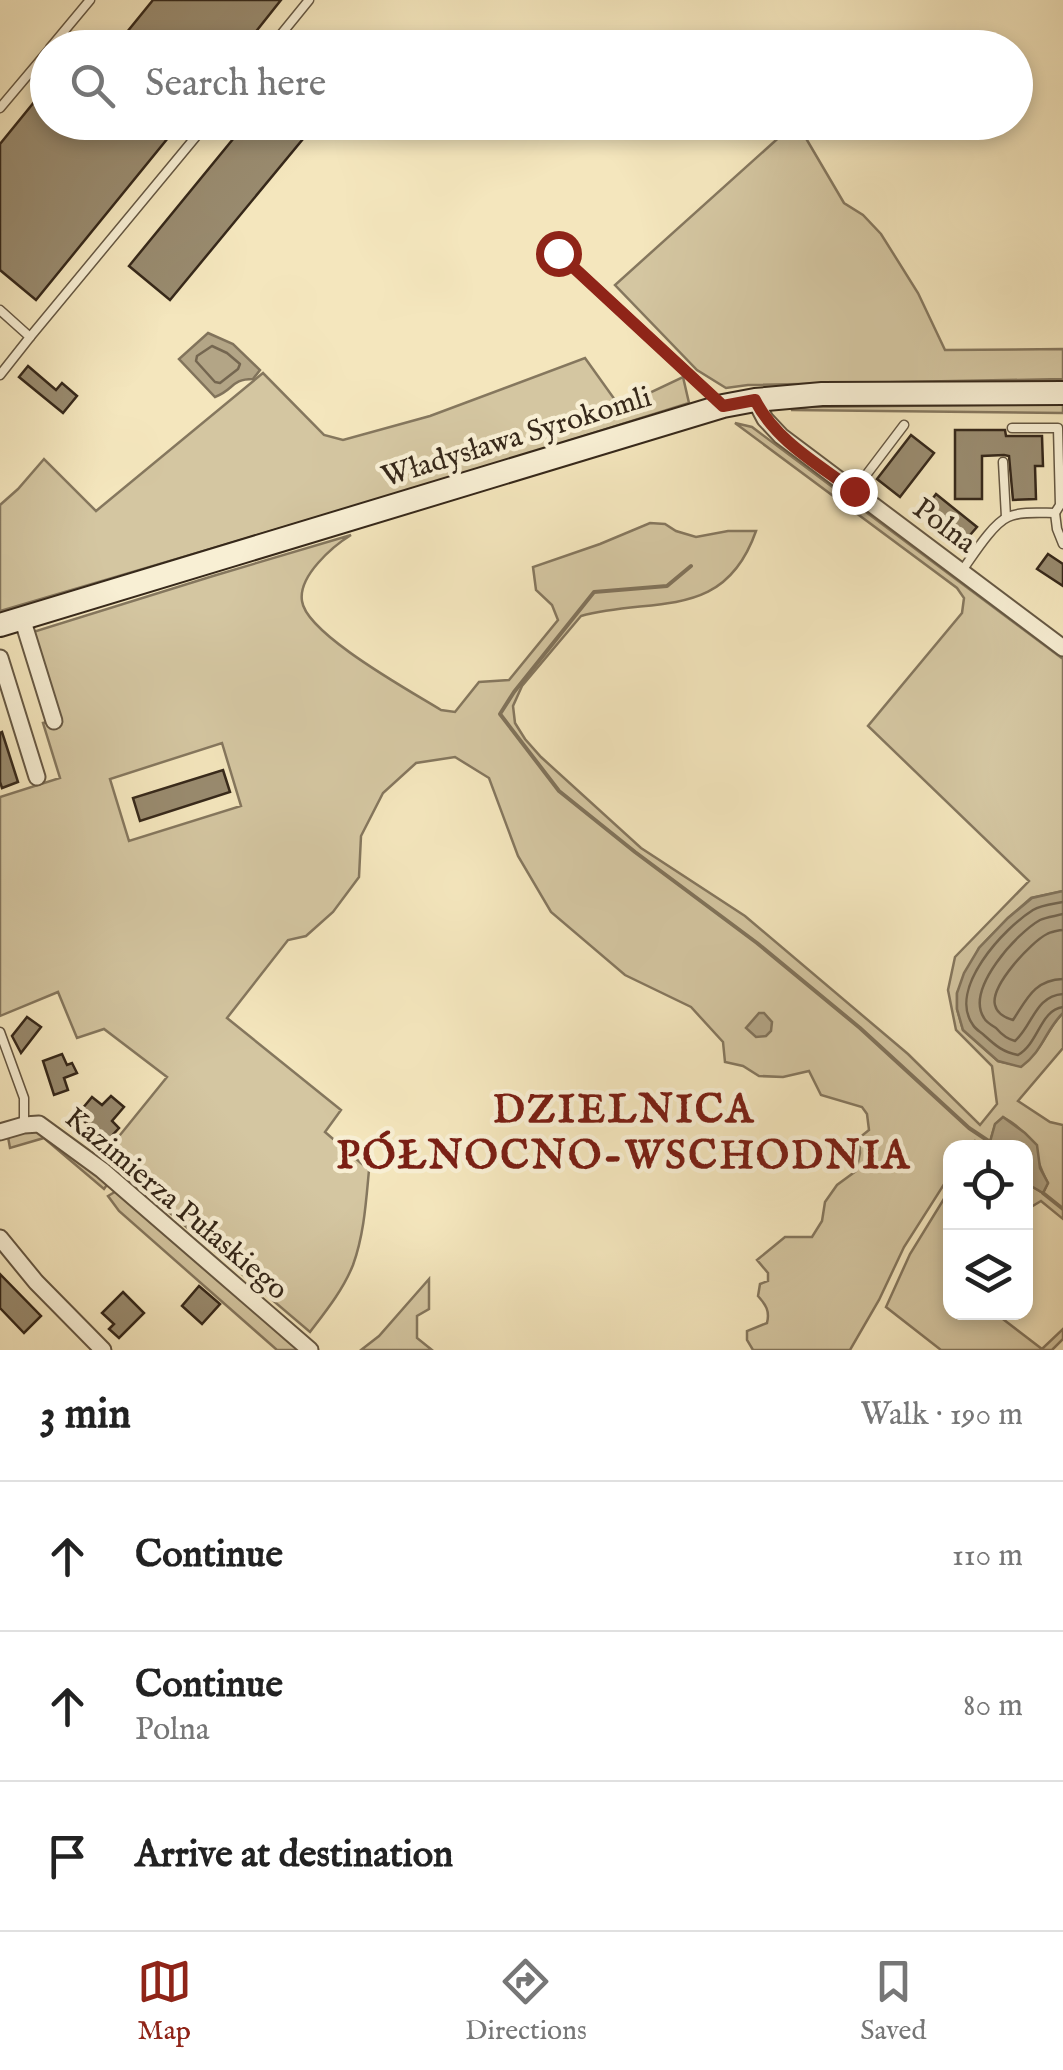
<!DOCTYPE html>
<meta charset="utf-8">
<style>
:root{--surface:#fff;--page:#f6f6f6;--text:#222;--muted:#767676;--line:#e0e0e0;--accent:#8f2418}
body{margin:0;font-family:"IM FELL English",serif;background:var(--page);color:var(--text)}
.controls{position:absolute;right:30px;bottom:30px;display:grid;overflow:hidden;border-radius:20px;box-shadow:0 5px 15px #0003}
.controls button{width:90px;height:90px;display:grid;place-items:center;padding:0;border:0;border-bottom:2px solid var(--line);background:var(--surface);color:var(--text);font:50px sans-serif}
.stop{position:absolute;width:30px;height:30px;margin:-22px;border:8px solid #8f2418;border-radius:50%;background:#fff}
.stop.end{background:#8f2418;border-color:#fff;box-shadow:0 2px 10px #0008}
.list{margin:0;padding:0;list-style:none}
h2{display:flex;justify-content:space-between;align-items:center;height:130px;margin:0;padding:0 40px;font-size:42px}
h2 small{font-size:32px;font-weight:400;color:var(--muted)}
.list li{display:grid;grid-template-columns:65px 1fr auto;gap:30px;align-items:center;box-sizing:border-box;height:150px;padding:0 40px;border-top:2px solid var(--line)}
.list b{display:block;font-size:38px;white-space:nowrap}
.list p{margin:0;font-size:32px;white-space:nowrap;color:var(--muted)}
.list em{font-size:32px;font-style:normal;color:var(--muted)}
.icon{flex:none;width:55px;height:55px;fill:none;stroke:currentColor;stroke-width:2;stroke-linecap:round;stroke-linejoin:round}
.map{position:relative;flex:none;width:1063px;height:1350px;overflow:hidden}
.search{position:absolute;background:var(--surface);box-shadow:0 5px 15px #0003;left:30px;right:30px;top:30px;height:110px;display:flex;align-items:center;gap:25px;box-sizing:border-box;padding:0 35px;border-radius:55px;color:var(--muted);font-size:38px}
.sheet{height:580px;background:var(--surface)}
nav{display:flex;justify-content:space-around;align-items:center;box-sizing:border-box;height:140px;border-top:2px solid var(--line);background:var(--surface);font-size:28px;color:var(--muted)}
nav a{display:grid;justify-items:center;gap:5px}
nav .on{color:var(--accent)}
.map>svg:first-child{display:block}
.green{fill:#d4c6a1;stroke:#85775e;stroke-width:2.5;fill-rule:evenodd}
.water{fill:#b3a586;stroke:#81735b;stroke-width:2.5}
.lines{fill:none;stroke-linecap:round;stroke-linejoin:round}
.shore{stroke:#746650;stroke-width:2.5}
.stream{stroke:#81735b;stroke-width:4}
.building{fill:#998b6f;stroke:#36281a;stroke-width:2.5}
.lane-casing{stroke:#665843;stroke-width:11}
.street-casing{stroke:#665843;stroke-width:19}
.secondary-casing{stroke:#36281a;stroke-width:26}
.lane{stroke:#f8efd4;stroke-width:8}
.street{stroke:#f8efd4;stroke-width:15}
.secondary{stroke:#f8efd4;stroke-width:22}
.route{stroke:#8f2418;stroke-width:12}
.labels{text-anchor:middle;stroke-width:9;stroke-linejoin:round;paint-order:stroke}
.street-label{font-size:30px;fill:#36281a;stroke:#f8efd4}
.district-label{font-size:40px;font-weight:bold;letter-spacing:2.5px;fill:#7a1f14;stroke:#f8efd4}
</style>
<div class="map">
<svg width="1063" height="1350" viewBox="0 0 1063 1350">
<rect width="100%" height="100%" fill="#f4e6bd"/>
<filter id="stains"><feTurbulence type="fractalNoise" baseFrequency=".002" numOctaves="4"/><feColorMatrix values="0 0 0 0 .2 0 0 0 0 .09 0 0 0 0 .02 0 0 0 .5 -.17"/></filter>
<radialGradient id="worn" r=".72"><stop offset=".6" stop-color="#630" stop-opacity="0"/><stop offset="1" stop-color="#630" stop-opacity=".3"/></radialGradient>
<!-- green -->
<g class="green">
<path d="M 795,123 L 797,123 L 844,203 L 863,215 L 881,234 L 918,293 L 945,350 L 1063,349 L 1063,379 L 748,385 L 726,388 L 697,370 L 615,285 Z"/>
<path d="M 585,358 L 620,407 L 683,377 L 689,403 L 461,475 L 0,611 L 0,505 L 18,489 L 44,459 L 96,511 L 263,373 L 324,435 L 343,440 L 430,416 Z"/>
<path d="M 1063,404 L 1063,413 L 791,410 L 809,407 Z"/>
<path d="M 735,423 L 752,427 L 1063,659 L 1063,891 L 1031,898 L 1008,918 L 979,948 L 957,993 L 957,1009 L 963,1030 L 998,1061 L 1020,1066 C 1044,1050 1045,1031 1063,1013 L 1063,1048 L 1018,1101 L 1050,1122 L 1063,1125 L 1063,1219 L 1041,1201 L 1026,1210 L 1026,1183 L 1043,1193 L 1048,1183 C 1031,1153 1039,1137 1003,1117 L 995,1125 L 990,1142 L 994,1147 L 977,1147 L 979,1144 L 975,1141 L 970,1147 L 950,1148 L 950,1175 L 904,1247 L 879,1300 L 850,1350 L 753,1350 L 747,1340 L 747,1331 L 767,1323 C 770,1311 766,1305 758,1296 L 760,1284 L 768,1281 L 768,1273 L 757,1260 L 785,1237 L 812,1237 L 822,1221 L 825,1202 L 837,1185 L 856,1171 L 860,1153 L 859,1138 L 869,1130 L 867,1114 L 862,1107 L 821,1095 L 809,1071 L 783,1077 L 759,1076 L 743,1066 L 725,1062 L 723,1042 L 691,1007 L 625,975 L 551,912 L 518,856 L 489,778 L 455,757 L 416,763 L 383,793 L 361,836 L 359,877 L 333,912 L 306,936 L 288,940 L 227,1018 L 341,1110 L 325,1132 L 369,1170 C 366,1202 364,1235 353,1265 C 343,1290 326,1311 310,1332 L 103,1156 L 167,1077 L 104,1029 L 77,1038 L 58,992 L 0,1016 L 0,797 L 60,778 L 43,723 L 60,719 L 33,632 L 213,576 L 351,535 C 333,546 298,576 302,601 C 306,634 412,692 441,710 L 455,712 L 479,682 L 509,680 L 558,620 L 552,605 L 536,590 L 533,567 L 600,544 L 650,523 L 665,524 L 676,531 L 696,537 L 728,531 L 756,531 C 724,622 655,596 581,616 L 522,686 L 513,706 L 515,723 L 525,739 L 541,757 L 641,848 L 745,916 L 908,1054 L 980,1125 L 997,1104 L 992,1066 L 956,1030 L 948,990 L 955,957 L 1029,881 L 868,726 L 962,613 L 964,598 L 957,588 ZM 222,743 L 241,806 L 129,841 L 110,779 Z"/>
<path d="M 28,1131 L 45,1133 L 109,1182 L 104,1189 L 44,1138 L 10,1148 L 8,1137 Z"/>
<path d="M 950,1189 L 950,1312 L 995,1313 L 1042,1349 L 1063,1329 L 1063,1339 L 1052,1350 L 941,1350 L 886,1307 L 910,1254 Z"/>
<path d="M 118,1190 L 301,1350 L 277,1350 L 119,1211 L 108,1196 Z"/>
<path d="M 429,1279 L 429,1309 L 417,1316 L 417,1338 L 432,1350 L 361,1350 L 379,1336 Z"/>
</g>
<!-- water -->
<g class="water">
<path d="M 208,333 L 233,344 L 260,370 L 253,379 C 231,379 234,390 215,397 L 179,359 Z"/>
<path d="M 1063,891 L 1063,1013 C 1045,1030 1044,1050 1021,1067 L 998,1061 L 963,1030 L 957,1009 L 957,993 L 964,973 L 979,948 L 1008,918 L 1032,898 Z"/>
<path d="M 759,1013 L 764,1013 L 772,1022 L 771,1031 L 766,1036 L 756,1037 L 746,1028 Z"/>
<path d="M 1003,1117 L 1025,1133 L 1037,1145 L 1040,1168 L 1048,1183 L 1043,1193 L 1026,1183 L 1026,1148 L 994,1147 L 990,1142 L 995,1124 Z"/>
</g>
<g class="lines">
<!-- shore -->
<g class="shore">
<path d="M 212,346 L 227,353 L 240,364 L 238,369 L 220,383 L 215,382 L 196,361 L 197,356 Z"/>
<path d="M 1063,902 C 1053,904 1041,905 1033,910 C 1004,928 947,989 973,1025 C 976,1030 981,1032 985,1036 C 996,1046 1003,1052 1018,1055 C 1039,1043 1040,1010 1063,1007"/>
<path d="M 1063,914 C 1056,916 1046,917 1040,920 C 1017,933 965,989 984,1018 C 986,1022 991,1025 996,1028 C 1002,1035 1007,1039 1015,1041 C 1033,1025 1035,996 1063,994"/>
<path d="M 1063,930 C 1060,930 1050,932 1047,934 C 1031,942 990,986 995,1005 C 997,1014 1006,1018 1013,1020 C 1027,999 1034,980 1063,979"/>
</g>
<!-- stream -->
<g class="stream">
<path d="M 691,566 L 667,586 L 594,592 L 514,692 L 500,714 L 559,791 L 635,852 L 757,943 L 860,1028 L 969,1128 L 990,1142"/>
<path d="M 1043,1193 L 1063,1209"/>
</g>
</g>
<!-- building -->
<g class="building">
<path d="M 153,0 L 281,0 L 243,48 L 114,48 Z"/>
<path d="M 48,85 L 48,122 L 181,122 L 36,300 L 0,270 L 0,144 Z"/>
<path d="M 247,122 L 317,122 L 170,300 L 129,266 Z"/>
<path d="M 28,366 L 56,390 L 62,383 L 77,396 L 63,413 L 19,377 Z"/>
<path d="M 955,430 L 1005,430 L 1006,436 L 1042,436 L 1043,466 L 1035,466 L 1036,499 L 1013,500 L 1009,456 L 1004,455 L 982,456 L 982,499 L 955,499 Z"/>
<path d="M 911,435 L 934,453 L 900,497 L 877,479 Z"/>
<path d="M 936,494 L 977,527 L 964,542 L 924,510 Z"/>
<path d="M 1048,554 L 1063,564 L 1063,586 L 1037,569 Z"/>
<path d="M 2,732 L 18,782 L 2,788 L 0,782 L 0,733 Z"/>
<path d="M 223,770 L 230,792 L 140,821 L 133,798 Z"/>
<path d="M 27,1017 L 41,1027 L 21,1053 L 12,1036 Z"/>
<path d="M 62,1054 L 67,1065 L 72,1063 L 77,1073 L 64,1078 L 68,1090 L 54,1095 L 43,1061 Z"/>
<path d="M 111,1096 L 124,1107 L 112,1121 L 119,1128 L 107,1141 L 77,1115 L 92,1097 L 102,1105 Z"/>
<path d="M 0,1274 L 41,1316 L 24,1333 L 0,1308 Z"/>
<path d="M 199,1286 L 220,1304 L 202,1324 L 182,1306 Z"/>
<path d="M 123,1292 L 144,1313 L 119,1338 L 109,1329 L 114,1324 L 102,1313 Z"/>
</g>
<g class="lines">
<!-- lane casing -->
<g class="lane-casing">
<g id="lane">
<path d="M 50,48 L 90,0"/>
<path d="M 270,48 L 309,0"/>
<path d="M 0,108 L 48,51"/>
<path d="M 558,253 L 720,403"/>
<path d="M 0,310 L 30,337 L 0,375"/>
<path d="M 30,337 L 208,122"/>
<path d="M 1003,462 L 1006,517"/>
<path d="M 854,491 L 904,425"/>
<path d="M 1055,513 L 1057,529 L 1063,544"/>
<path d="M 961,572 C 972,557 992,524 1008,517 C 1021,511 1041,513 1055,513 L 1060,505 L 1058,428 L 1012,428"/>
<path d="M 0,1032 L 24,1098 L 24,1123"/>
</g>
</g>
<!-- street casing -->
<g class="street-casing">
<g id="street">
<path d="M 755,400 L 765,419 L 781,436 L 1063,648"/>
<path d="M 22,618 L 54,721"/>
<path d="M 0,658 L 37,777"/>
<path d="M 0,1132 L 24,1125 L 39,1124 L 102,1170 L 310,1350"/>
<path d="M 0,1238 L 36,1282 L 103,1350"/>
</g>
</g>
<!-- secondary casing -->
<g class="secondary-casing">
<path id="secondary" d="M 0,625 L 723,406 L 755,400 L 822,394 L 1063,393"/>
</g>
<!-- lane -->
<use href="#lane" class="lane"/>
<!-- street -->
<use href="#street" class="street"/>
<!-- secondary -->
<use href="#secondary" class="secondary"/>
</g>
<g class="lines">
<!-- route -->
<path class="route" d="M 558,253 L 723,406 L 755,400 C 776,441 818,464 854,491"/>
</g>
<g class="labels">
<!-- street labels -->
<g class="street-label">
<text transform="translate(516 436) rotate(-17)" y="10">Władysława Syrokomli</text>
<text transform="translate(945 525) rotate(37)" y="10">Polna</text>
<text transform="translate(177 1203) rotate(40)" y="10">Kazimierza Pułaskiego</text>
</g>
<!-- district labels -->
<g class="district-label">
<text x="624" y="1122">DZIELNICA<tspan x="624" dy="46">PÓŁNOCNO-WSCHODNIA</tspan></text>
</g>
</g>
<rect width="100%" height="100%" filter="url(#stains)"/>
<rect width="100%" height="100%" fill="url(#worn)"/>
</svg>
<div class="controls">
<button><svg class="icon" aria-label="locate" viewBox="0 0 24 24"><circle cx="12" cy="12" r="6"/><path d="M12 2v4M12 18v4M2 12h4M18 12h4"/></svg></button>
<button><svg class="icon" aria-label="layers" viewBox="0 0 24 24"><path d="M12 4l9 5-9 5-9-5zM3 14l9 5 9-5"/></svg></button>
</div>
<div class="stop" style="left:558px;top:253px"></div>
<div class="stop end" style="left:854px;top:491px"></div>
<div class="search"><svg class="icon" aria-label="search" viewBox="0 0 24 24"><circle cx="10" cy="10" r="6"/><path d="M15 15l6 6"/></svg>Search here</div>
</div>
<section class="sheet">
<h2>3 min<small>Walk · 190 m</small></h2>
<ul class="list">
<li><svg class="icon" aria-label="ahead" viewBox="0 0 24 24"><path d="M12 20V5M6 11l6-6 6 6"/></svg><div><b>Continue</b></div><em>110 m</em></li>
<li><svg class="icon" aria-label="ahead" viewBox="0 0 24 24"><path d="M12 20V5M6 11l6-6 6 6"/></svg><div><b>Continue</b><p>Polna</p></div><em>80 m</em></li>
<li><svg class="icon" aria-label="arrive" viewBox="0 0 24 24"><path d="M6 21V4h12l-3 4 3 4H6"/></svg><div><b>Arrive at destination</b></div></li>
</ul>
</section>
<nav>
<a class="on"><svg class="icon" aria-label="map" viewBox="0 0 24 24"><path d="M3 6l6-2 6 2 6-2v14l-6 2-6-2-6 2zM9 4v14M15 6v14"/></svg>Map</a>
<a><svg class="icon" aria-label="directions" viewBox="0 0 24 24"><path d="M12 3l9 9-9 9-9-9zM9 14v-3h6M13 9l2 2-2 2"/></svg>Directions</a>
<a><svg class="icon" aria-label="saved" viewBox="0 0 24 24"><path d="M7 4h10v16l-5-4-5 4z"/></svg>Saved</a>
</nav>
